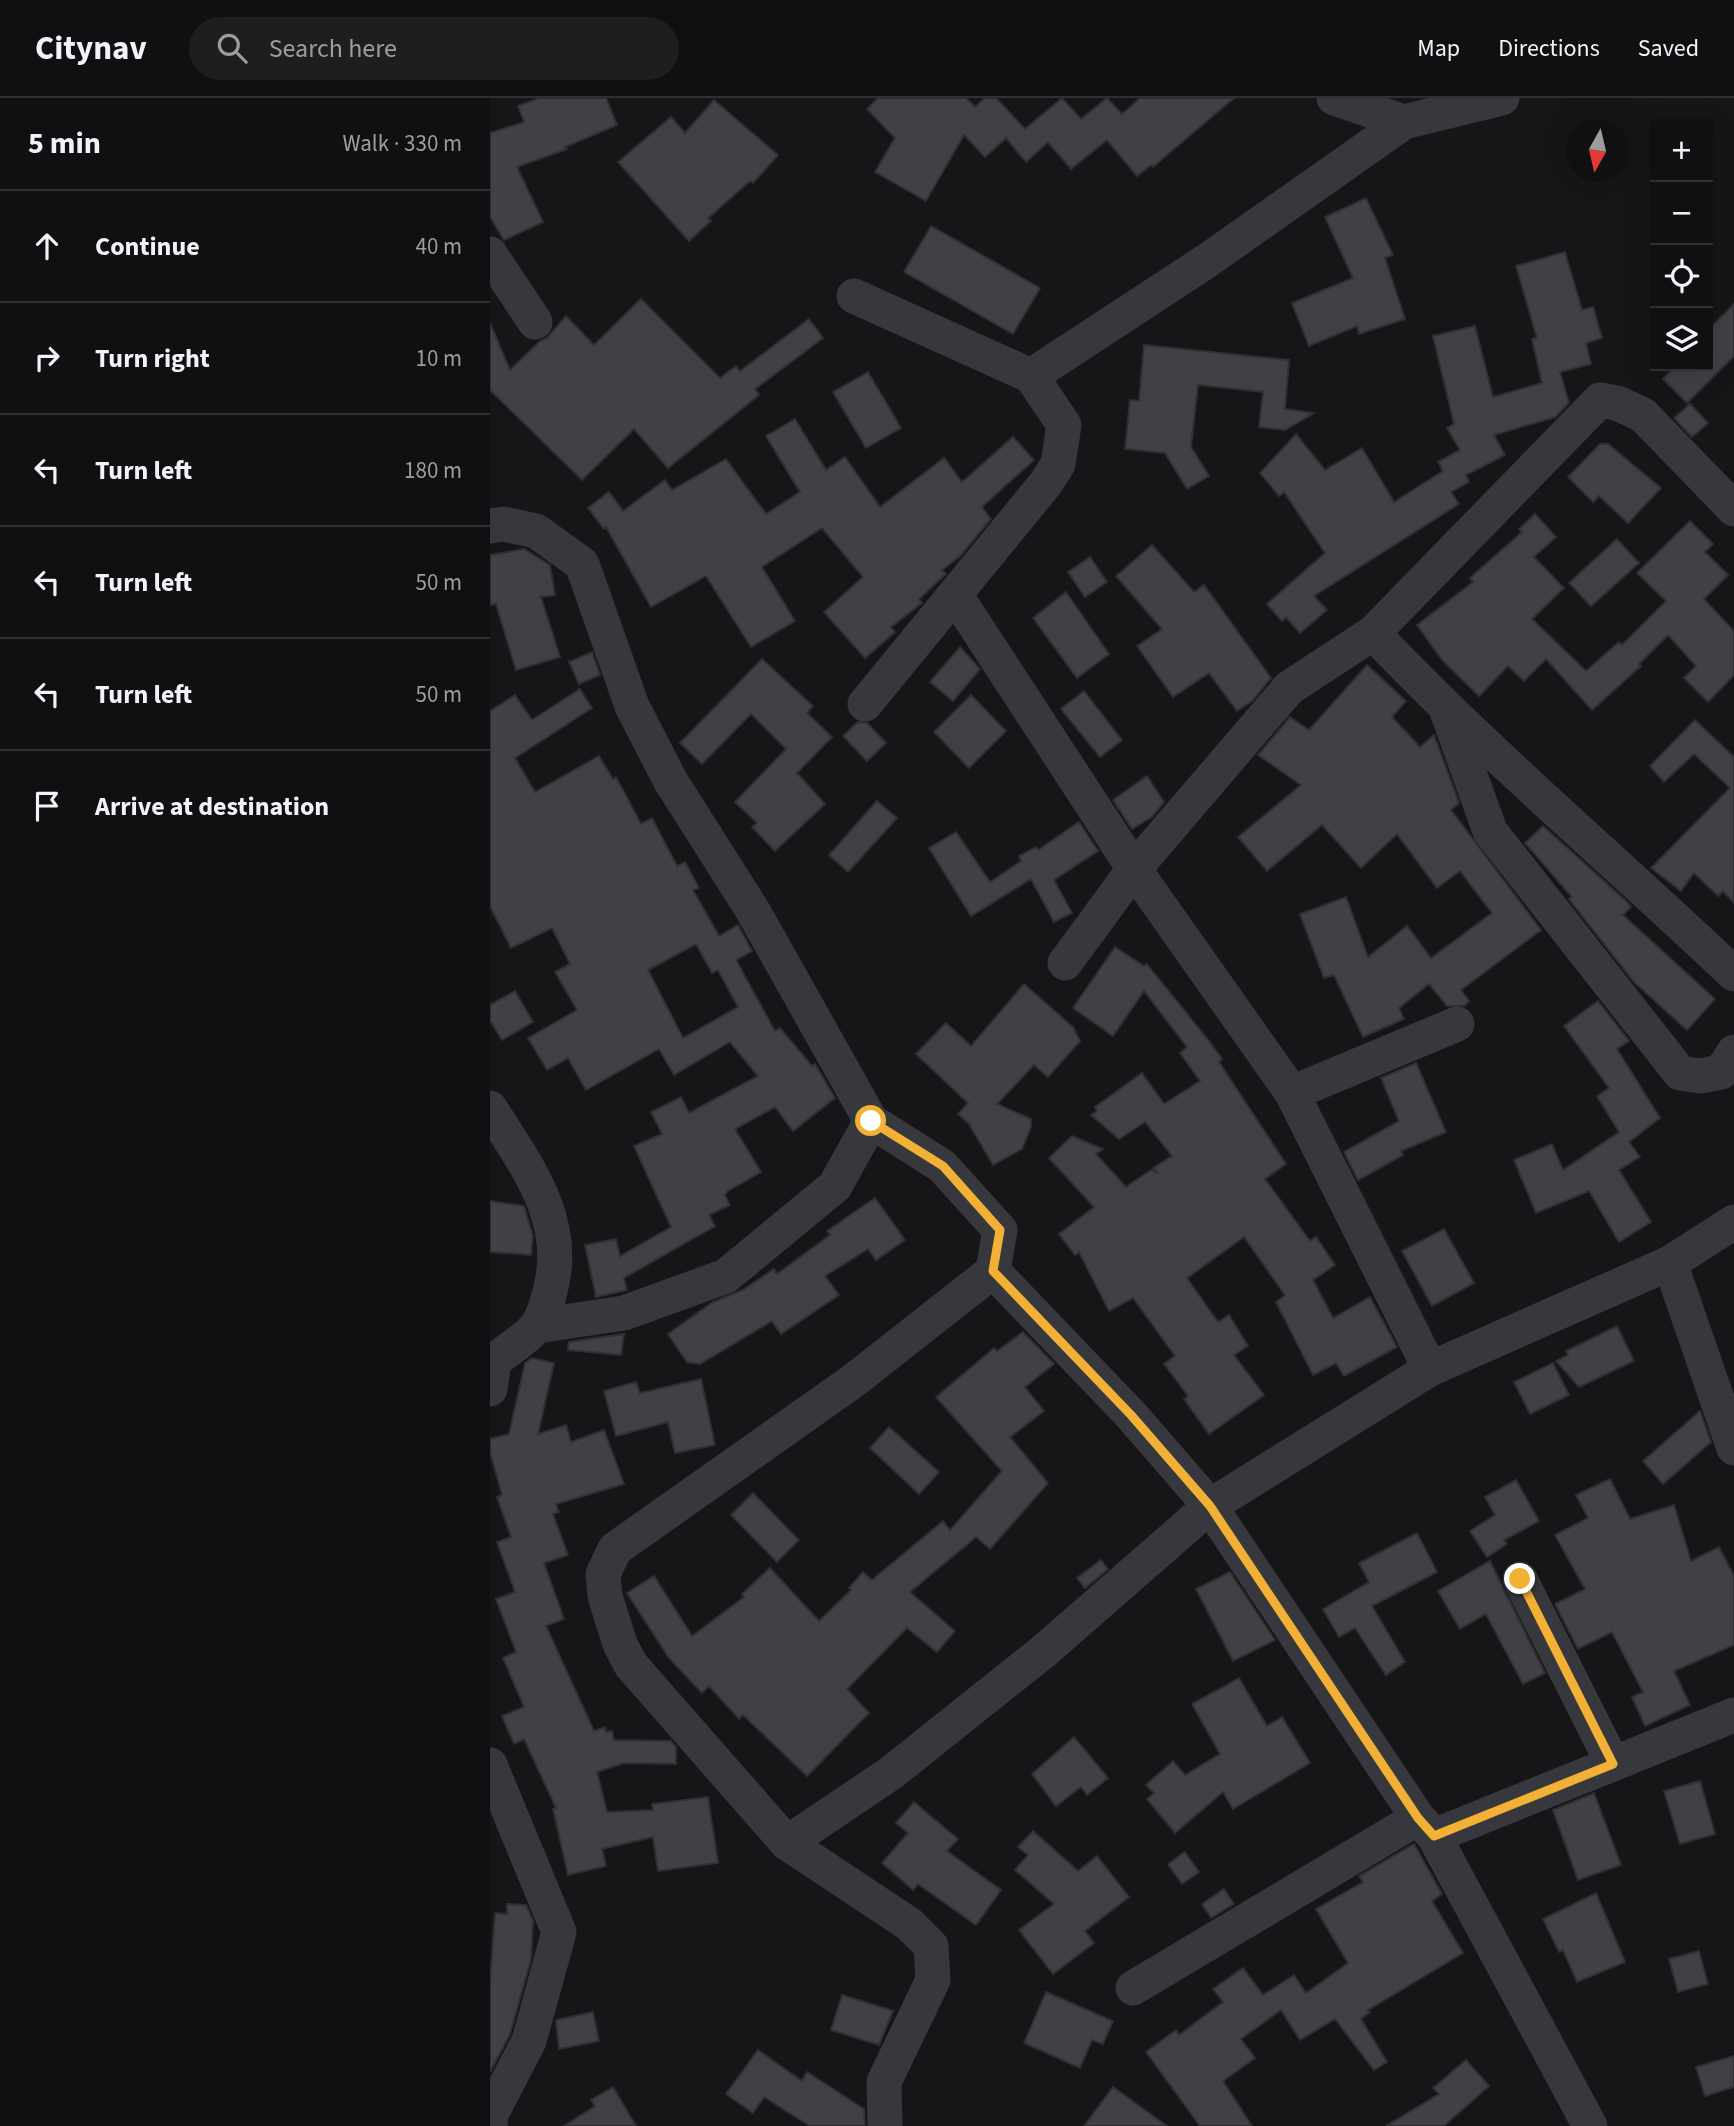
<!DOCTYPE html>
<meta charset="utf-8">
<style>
:root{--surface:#101012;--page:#1e1e20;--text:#f1f3f6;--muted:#9c9d9f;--line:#303032}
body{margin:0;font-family:"Source Sans 3",sans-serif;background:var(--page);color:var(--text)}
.controls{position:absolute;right:21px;top:21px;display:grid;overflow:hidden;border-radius:0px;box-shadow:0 7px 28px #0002}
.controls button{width:63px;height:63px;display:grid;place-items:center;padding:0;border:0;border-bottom:2px solid var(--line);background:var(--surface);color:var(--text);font:35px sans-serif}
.compass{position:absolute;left:1076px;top:21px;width:63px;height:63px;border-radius:50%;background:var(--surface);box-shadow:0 7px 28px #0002;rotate:188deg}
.stop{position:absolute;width:21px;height:21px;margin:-16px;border:5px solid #f2b134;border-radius:50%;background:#fff}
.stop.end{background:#f2b134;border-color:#fff;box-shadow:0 2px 7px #0008}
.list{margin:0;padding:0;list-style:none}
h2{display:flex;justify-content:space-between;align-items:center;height:91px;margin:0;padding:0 28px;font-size:30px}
h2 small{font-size:23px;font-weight:400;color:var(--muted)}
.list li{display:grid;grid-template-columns:46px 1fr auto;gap:21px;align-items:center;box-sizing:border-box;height:112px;padding:0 28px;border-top:2px solid var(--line)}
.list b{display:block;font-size:26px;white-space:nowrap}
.list em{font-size:23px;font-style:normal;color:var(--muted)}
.icon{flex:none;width:38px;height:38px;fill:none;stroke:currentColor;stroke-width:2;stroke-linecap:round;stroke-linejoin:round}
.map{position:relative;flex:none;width:1244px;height:2028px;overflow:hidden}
header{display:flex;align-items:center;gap:42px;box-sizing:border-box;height:98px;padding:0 35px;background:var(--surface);border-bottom:2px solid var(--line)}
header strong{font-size:33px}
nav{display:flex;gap:38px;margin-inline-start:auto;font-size:24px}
.search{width:490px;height:63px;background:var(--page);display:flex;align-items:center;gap:18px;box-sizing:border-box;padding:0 24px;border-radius:38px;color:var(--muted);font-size:26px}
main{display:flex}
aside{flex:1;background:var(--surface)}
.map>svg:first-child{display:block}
.building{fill:#404145;stroke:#303034;stroke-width:2;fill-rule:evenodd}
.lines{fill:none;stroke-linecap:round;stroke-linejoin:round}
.minor{stroke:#37383d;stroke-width:35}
.route{stroke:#f2b134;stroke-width:9}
</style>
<header>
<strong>Citynav</strong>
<div class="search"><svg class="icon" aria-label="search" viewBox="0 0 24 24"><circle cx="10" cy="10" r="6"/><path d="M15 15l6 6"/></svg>Search here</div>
<nav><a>Map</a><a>Directions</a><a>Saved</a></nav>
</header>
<main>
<aside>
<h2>5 min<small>Walk · 330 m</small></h2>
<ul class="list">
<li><svg class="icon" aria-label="ahead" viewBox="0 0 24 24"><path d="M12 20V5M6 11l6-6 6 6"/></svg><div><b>Continue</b></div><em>40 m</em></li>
<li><svg class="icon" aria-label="right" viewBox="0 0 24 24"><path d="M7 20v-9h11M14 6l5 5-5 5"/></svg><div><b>Turn right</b></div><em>10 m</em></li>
<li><svg class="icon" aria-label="left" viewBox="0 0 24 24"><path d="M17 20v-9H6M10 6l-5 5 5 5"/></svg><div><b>Turn left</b></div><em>180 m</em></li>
<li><svg class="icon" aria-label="left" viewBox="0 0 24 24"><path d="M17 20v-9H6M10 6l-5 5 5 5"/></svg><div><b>Turn left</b></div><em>50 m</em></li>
<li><svg class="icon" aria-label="left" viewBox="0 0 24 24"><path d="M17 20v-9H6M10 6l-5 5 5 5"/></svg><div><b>Turn left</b></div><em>50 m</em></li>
<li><svg class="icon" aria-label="arrive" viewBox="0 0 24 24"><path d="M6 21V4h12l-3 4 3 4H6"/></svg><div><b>Arrive at destination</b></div></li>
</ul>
</aside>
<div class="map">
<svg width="1244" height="2028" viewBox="0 0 1244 2028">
<rect width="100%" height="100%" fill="#161618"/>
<!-- building -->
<g class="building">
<path d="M 49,0 L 116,0 L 127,27 L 75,49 L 77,51 L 27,69 L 53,124 L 14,142 L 0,119 L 0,35 L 34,24 L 28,8 Z"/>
<path d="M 388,0 L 476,0 L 485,9 L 495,0 L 506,0 L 535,31 L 572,0 L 591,21 L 617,0 L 632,16 L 650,0 L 744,0 L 663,69 L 661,67 L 647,78 L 617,42 L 581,71 L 558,44 L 536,64 L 516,40 L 495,59 L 474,37 L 436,103 L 385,74 L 405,40 L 377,11 Z"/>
<path d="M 224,2 L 288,57 L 263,85 L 260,83 L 218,120 L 221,123 L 199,143 L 128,64 L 181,19 L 195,35 Z"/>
<path d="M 876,100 L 903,157 L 895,160 L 915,221 L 869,236 L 867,228 L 819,248 L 802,205 L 863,180 L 835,119 Z"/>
<path d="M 441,128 L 550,190 L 523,236 L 414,174 Z"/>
<path d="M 1075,154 L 1092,212 L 1103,209 L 1112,240 L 1096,245 L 1101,266 L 1070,274 L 1079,305 L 1065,319 L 1004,337 L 1015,357 L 976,377 L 979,384 L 961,394 L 969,406 L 824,498 L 837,512 L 810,535 L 796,519 L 792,523 L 777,506 L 835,455 L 794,394 L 789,398 L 770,375 L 806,336 L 835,372 L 872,350 L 904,404 L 953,373 L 948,364 L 970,352 L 957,330 L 964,326 L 943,238 L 985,228 L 1003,299 L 1052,285 L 1042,241 L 1047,240 L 1026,168 Z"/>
<path d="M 151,201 L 230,280 L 246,268 L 250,273 L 319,221 L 333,240 L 265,291 L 269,297 L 178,370 L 144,331 L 92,382 L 0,292 L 0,225 L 20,272 L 50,243 L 57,240 L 76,218 L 104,247 Z"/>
<path d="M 1244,206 L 1244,258 L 1197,305 L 1173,281 L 1185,268 L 1218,268 L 1218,232 Z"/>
<path d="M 654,247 L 799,262 L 795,311 L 824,315 L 795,332 L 769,329 L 773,294 L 708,287 L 701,349 L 719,378 L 697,391 L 675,355 L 635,351 L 640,302 L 649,303 Z"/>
<path d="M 378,274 L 411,330 L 376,350 L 343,294 Z"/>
<path d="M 1200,306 L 1218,325 L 1202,339 L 1184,320 Z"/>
<path d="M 305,321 L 336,372 L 355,359 L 390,409 L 454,360 L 472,384 L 523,339 L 544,362 L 492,409 L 501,421 L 470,458 L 452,472 L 456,476 L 429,501 L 432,505 L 401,529 L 405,534 L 375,560 L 334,514 L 373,479 L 332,430 L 272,469 L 305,523 L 261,549 L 216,478 L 161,509 L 116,429 L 114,431 L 98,410 L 119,394 L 133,413 L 175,382 L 182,392 L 236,361 L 276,416 L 310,394 L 276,338 Z"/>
<path d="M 1110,346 L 1118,346 L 1171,390 L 1138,425 L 1109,398 L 1103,404 L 1078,379 Z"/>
<path d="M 1045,416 L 1066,439 L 1044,459 L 1074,490 L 1042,521 L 1096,573 L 1129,544 L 1132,547 L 1176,503 L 1147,475 L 1200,423 L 1223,446 L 1215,454 L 1238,477 L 1214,501 L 1244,533 L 1244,577 L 1218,604 L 1194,580 L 1206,568 L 1178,537 L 1149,566 L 1151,568 L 1102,612 L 1056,561 L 1034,583 L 1018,568 L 989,598 L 952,562 L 927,527 L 983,484 L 980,480 L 1032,434 L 1029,431 Z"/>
<path d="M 1127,441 L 1149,465 L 1101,508 L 1079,485 Z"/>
<path d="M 662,447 L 704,494 L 714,487 L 781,580 L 762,603 L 747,613 L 719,575 L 683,599 L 647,548 L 672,531 L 626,478 Z"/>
<path d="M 34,451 L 60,467 L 65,497 L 51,499 L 70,559 L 26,572 L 6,506 L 0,507 L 0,457 Z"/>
<path d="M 600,459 L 617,484 L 595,499 L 578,474 Z"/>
<path d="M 576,494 L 619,556 L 587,580 L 543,520 Z"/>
<path d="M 470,549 L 490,571 L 463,603 L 440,584 Z"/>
<path d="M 102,554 L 110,577 L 89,586 L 79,564 Z"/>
<path d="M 272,561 L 323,608 L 317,615 L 342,639 L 307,675 L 335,706 L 285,753 L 262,729 L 267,725 L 245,704 L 296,651 L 261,616 L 212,666 L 190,645 Z"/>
<path d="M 877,567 L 916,603 L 902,619 L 930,649 L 944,637 L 969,705 L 961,712 L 1051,832 L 971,892 L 979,903 L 974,908 L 957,908 L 939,886 L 909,910 L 914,921 L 873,939 L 844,877 L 834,880 L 810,816 L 856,799 L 878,859 L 917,828 L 941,860 L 1002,815 L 970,773 L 947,790 L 907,736 L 871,770 L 832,727 L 777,773 L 748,739 L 811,687 L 768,657 L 800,619 L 819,632 Z"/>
<path d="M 90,591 L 102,610 L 25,660 L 45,694 L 109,658 L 123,681 L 126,679 L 151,726 L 162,720 L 187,768 L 195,764 L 209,790 L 203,792 L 229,838 L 248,827 L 262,853 L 246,862 L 285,933 L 290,930 L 322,968 L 325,966 L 345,1000 L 303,1033 L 285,1009 L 245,1031 L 271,1074 L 238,1093 L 235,1097 L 240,1107 L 219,1117 L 225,1128 L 134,1180 L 137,1192 L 106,1199 L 95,1147 L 126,1141 L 130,1158 L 181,1129 L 144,1048 L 172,1036 L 161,1014 L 191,999 L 199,1015 L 268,978 L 240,944 L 184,977 L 169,951 L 96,992 L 78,960 L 57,972 L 38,940 L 87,912 L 65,874 L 80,866 L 62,830 L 21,850 L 0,808 L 0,613 L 25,597 L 42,622 ZM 206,846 L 222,875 L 228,872 L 248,909 L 193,940 L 158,872 Z"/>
<path d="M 594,593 L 632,642 L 610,659 L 571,611 Z"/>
<path d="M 481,597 L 516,633 L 479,670 L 444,634 Z"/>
<path d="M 1205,622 L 1244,659 L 1244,805 L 1233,793 L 1228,798 L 1204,775 L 1191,793 L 1161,770 L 1240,690 L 1204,656 L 1174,684 L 1160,668 Z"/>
<path d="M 368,624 L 377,625 L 396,645 L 377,663 L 353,638 Z"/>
<path d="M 657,678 L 674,704 L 662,719 L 642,731 L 623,702 Z"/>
<path d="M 387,703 L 407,720 L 358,774 L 339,757 Z"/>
<path d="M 589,724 L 608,753 L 564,782 L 582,815 L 564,824 L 541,781 L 481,818 L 439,750 L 466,734 L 500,784 L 531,763 L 529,758 L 546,749 L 548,752 Z"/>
<path d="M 1053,728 L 1136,803 L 1141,809 L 1133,817 L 1225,901 L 1197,932 L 1144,884 L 1079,801 L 1082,799 L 1035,745 Z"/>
<path d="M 625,849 L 654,868 L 657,866 L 719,943 L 732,961 L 729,964 L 796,1066 L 775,1081 L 820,1143 L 826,1139 L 845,1167 L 823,1182 L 843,1220 L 880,1199 L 907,1249 L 854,1278 L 846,1265 L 823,1277 L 786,1204 L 795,1197 L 754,1139 L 697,1180 L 728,1224 L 739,1217 L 758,1248 L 744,1257 L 774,1297 L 719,1336 L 694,1301 L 698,1298 L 674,1266 L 685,1258 L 643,1200 L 619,1213 L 589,1154 L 585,1157 L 569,1136 L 604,1109 L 559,1060 L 582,1038 L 613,1051 L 606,1056 L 636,1089 L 661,1072 L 668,1075 L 663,1070 L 682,1058 L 655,1024 L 629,1041 L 601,1017 L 607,1013 L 605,1009 L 652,975 L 674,1006 L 710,983 L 690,955 L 697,949 L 654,893 L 623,938 L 583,910 Z"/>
<path d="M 534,886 L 583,929 L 590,943 L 558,979 L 544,967 L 507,1006 L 541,1021 L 541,1029 L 532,1051 L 503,1067 L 479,1026 L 468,1016 L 478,1005 L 426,956 L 456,925 L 481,948 Z"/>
<path d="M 25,893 L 43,924 L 12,942 L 0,922 L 0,907 Z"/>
<path d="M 1108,903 L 1139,943 L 1127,951 L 1170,1020 L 1139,1044 L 1150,1059 L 1129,1072 L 1161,1124 L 1129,1144 L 1099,1093 L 1046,1115 L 1024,1062 L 1062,1046 L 1073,1072 L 1129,1034 L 1107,998 L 1119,990 L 1074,928 Z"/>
<path d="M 926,965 L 956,1034 L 911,1053 L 913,1057 L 868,1082 L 854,1054 L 909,1023 L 891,980 Z"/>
<path d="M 385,1100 L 415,1142 L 386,1162 L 378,1151 L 335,1178 L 349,1197 L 291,1236 L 282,1223 L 210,1266 L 197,1264 L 178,1236 L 223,1204 L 253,1192 L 284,1171 L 287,1176 L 340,1137 L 337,1133 Z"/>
<path d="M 0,1103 L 34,1108 L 43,1138 L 41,1157 L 0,1154 Z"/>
<path d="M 954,1131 L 984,1185 L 942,1208 L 912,1153 Z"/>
<path d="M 1127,1228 L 1144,1263 L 1089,1289 L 1066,1263 L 1078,1257 L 1076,1253 Z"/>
<path d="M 533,1234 L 564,1266 L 535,1289 L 554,1313 L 520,1339 L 558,1385 L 500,1451 L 486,1439 L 420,1494 L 465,1533 L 447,1554 L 417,1530 L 357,1591 L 379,1615 L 317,1678 L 253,1617 L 249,1621 L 219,1588 L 212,1595 L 179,1560 L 137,1495 L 164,1478 L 202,1538 L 254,1499 L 252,1496 L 280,1470 L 329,1523 L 361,1492 L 359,1490 L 373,1474 L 382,1482 L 453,1423 L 460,1432 L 512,1373 L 446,1299 L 504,1250 L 507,1253 Z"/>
<path d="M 134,1236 L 131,1257 L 78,1252 L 79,1244 Z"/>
<path d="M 42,1260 L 64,1265 L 48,1336 L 76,1327 L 81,1344 L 114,1332 L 134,1386 L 66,1406 L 69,1414 L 63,1416 L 78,1457 L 54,1465 L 74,1521 L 56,1528 L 104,1633 L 115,1629 L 116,1634 L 122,1633 L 124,1642 L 181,1643 L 186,1649 L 186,1666 L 134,1665 L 107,1674 L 117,1714 L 163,1712 L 162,1706 L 218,1699 L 228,1765 L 168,1773 L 163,1739 L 112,1751 L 116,1768 L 78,1777 L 63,1711 L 66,1710 L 34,1641 L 24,1646 L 12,1618 L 34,1609 L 13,1560 L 26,1554 L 6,1501 L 25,1494 L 7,1444 L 21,1439 L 7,1399 L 12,1397 L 0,1354 L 0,1341 L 19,1336 L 35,1265 Z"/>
<path d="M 1063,1265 L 1079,1297 L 1040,1316 L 1024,1284 Z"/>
<path d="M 211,1281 L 225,1347 L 185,1355 L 178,1324 L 126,1338 L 114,1293 L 146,1284 L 150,1295 Z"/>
<path d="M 1210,1313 L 1221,1344 L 1173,1386 L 1153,1363 Z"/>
<path d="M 399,1329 L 449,1374 L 429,1396 L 380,1350 Z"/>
<path d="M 1120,1381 L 1140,1421 L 1184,1407 L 1201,1463 L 1229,1449 L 1244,1478 L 1244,1547 L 1184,1573 L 1200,1607 L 1155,1628 L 1142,1599 L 1153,1594 L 1122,1534 L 1088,1551 L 1065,1506 L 1095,1491 L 1065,1437 L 1098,1420 L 1086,1397 Z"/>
<path d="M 1026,1382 L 1049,1423 L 1014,1442 L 1017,1446 L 997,1459 L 980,1433 L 1005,1417 L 995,1399 Z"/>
<path d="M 263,1395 L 309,1442 L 287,1464 L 241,1417 Z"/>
<path d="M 927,1435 L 947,1474 L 882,1508 L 915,1564 L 896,1577 L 865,1530 L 849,1539 L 833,1511 L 879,1484 L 869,1465 Z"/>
<path d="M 611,1462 L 618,1471 L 595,1490 L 587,1480 Z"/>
<path d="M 1000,1463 L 1055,1575 L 1033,1586 L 996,1516 L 970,1531 L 948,1493 Z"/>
<path d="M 740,1474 L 785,1542 L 743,1563 L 706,1491 Z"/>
<path d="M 749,1580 L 777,1628 L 792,1619 L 820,1665 L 743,1711 L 733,1694 L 685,1735 L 657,1701 L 664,1695 L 656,1687 L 683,1663 L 695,1677 L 730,1656 L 702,1606 Z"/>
<path d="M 584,1639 L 618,1680 L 597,1697 L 591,1689 L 566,1708 L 542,1676 Z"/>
<path d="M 1210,1683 L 1225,1736 L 1190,1746 L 1174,1693 Z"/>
<path d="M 1104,1695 L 1131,1767 L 1088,1782 L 1063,1712 Z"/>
<path d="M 424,1704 L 468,1741 L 457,1753 L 511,1792 L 486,1827 L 428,1786 L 423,1792 L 392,1765 L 418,1735 L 406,1725 Z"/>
<path d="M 543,1733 L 588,1773 L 607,1758 L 639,1799 L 595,1833 L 604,1845 L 563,1876 L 529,1832 L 564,1806 L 525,1772 L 538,1757 L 528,1749 Z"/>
<path d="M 924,1746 L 952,1796 L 942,1803 L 973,1855 L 878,1912 L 880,1914 L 871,1921 L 897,1964 L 884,1972 L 845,1921 L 810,1942 L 791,1912 L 751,1941 L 765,1960 L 733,1983 L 762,2028 L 710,2028 L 656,1954 L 686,1932 L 689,1937 L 733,1904 L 723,1891 L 753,1870 L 773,1897 L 804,1877 L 816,1895 L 858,1865 L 826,1811 L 873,1784 L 869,1778 Z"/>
<path d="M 695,1754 L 709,1774 L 692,1786 L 678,1766 Z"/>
<path d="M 734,1791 L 744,1806 L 721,1820 L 712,1806 Z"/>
<path d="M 1106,1795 L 1135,1864 L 1087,1884 L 1073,1852 L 1069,1854 L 1053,1821 Z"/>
<path d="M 17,1806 L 36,1807 L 43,1823 L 41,1861 L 20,1936 L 0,1974 L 0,1884 L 5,1815 L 17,1816 Z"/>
<path d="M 1209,1853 L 1218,1886 L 1188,1894 L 1179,1861 Z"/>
<path d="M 556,1894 L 623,1923 L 613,1946 L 602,1942 L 590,1970 L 534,1945 Z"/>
<path d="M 352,1897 L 403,1913 L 389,1947 L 341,1932 Z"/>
<path d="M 103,1914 L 109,1943 L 69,1951 L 66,1922 Z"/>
<path d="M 268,1952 L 312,1983 L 317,1974 L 374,2011 L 375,2028 L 320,2028 L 274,1999 L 263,2015 L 236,1996 Z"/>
<path d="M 1244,1958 L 1244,1989 L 1215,1998 L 1206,1969 Z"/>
<path d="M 976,1962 L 999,1988 L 954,2028 L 896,2028 L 949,1996 L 943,1990 Z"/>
<path d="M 123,1989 L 146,2028 L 74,2028 L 105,2008 L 101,2002 Z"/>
<path d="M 623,1989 L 677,2028 L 594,2028 Z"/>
</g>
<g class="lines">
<!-- minor -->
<g class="minor">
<path d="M 844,0 L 914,24"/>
<path d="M 0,156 L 45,224"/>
<path d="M 364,198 L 541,278 L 574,327 L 568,366 L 556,385 L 375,606"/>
<path d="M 541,278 L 718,162 L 914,24 L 1012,0"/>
<path d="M 0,428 L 14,426 L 46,433 L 92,466 L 142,608 L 180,682 L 263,813 L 381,1023 L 452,1068 L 510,1132 L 503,1173 L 641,1317 L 720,1408 L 928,1720 L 944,1738 L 1100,2028"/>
<path d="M 466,498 L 644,771 L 802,995 L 940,1271"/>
<path d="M 883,535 C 997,655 1124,762 1244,876"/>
<path d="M 957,613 L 1000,733 L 1190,975 L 1211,978 L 1231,974 L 1244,954"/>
<path d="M 575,865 L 644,771 L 799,590 L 883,535 L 1110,302 L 1127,305 L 1153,317 L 1244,411"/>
<path d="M 802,995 L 967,926"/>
<path d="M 0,1010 C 35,1066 78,1120 61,1189 C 58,1201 54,1219 46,1229 C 35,1242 17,1252 4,1263 L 0,1291"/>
<path d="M 1180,1165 L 1244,1350"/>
<path d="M 47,1228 L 134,1215 L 236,1178 L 345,1088 L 381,1023"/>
<path d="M 1030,1481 L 1123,1666"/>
<path d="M 0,1667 L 69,1834 L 39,1943 L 1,2016 L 0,2028"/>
<path d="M 944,1738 L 1244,1617"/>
<path d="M 297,1745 L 401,1675 L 554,1553 L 720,1408 L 940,1271 L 1180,1165 L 1244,1124"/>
<path d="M 643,1890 L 928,1720"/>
<path d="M 395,2028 L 394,1984 L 443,1882 L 441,1848 L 419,1826 L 297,1745 L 141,1567 L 130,1546 L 115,1498 L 113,1476 L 125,1451 L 363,1283 L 503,1173"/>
</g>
</g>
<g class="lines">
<!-- route -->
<path class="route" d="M 381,1023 L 453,1068 L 510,1132 L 503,1173 L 641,1317 L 720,1408 L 928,1720 L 944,1738 L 1123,1666 L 1030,1481"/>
</g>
</svg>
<div class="controls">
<button>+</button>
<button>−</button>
<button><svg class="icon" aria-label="locate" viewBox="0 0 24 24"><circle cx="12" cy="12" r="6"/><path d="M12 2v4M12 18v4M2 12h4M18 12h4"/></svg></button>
<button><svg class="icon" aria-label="layers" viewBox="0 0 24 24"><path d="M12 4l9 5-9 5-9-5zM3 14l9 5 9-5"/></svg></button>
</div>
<svg class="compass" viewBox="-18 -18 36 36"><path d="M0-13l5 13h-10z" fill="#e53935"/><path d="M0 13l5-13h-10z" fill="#9c9d9f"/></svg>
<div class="stop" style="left:381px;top:1023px"></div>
<div class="stop end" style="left:1030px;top:1481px"></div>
</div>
</main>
